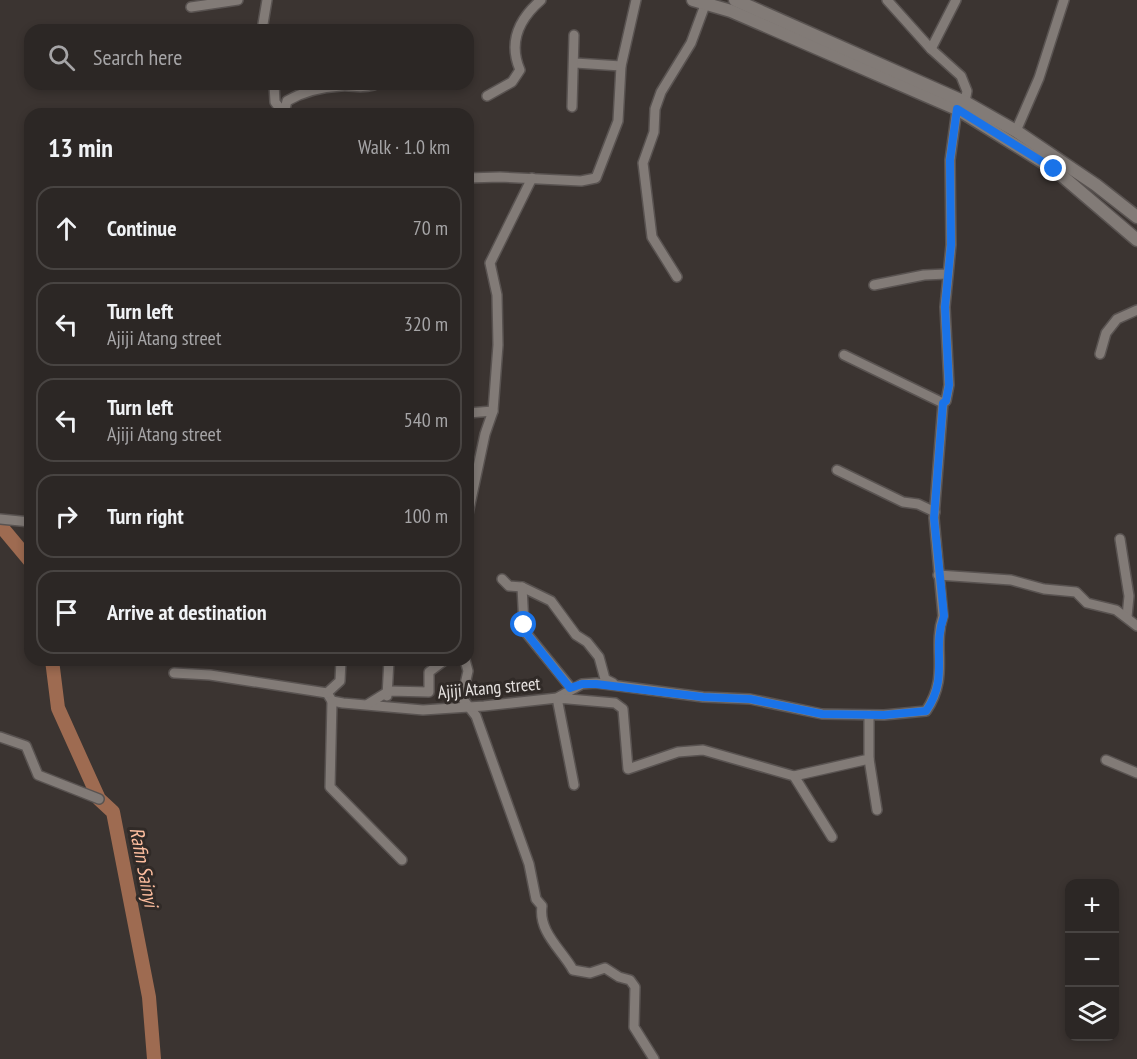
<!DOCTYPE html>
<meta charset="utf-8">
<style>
:root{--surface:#2c2725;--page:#383332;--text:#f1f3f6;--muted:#a6a5a7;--line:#484442}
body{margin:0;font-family:"PT Sans Narrow",sans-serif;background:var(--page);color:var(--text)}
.controls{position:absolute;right:18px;bottom:18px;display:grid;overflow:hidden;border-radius:12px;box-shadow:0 3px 9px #0003}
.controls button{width:54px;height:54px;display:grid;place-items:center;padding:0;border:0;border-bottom:2px solid var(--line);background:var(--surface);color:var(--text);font:30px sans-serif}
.stop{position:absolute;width:18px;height:18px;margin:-14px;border:4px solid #1a73e8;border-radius:50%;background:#fff}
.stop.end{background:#1a73e8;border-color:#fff;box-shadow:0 2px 6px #0008}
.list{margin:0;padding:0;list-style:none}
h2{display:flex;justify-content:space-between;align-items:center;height:78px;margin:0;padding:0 24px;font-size:26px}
h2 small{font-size:20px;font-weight:400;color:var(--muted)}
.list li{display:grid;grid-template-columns:39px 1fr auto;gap:18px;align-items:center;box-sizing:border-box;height:84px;margin:0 12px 12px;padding:0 12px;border:2px solid var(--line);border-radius:18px}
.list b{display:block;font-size:22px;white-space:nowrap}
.list p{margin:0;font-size:20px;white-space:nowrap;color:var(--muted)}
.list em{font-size:20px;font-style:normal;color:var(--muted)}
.icon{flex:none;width:33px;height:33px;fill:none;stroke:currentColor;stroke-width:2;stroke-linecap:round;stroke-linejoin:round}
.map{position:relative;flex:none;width:1137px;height:1059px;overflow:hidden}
.search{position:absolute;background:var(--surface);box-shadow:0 3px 9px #0003;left:24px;top:24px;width:450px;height:66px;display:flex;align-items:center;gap:15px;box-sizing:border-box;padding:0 21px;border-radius:18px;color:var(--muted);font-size:22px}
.panel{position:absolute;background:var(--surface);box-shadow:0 3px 9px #0003;left:24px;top:108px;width:450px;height:558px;border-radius:18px}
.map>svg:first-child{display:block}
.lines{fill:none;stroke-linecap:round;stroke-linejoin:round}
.river{stroke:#9e6b51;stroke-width:14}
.minor-casing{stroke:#595351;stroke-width:12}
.secondary-casing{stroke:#595351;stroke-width:15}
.minor{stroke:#827b77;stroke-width:9}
.secondary{stroke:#827b77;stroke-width:12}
.route{stroke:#1a73e8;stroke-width:8}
.labels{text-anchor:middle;stroke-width:6;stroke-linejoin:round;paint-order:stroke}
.street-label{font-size:18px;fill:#e6e2e0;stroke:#302a27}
.water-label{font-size:20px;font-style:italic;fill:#fdbe9f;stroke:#302a27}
</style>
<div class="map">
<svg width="1137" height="1059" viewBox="0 0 1137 1059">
<rect width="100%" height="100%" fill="#3b3431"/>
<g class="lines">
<!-- river -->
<g class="river">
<path d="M 0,525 L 30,561"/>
<path d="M 52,660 L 58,708 L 99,799 L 113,812 L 149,997 L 154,1059"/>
</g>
<!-- minor casing -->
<g class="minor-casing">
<g id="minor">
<path d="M 887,0 L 931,49 L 961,76 L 967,91 L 965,102"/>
<path d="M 191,7 L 238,0"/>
<path d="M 262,30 L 267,0"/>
<path d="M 931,49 L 956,0"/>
<path d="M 575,63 L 621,66"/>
<path d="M 274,84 L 275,102 L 284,114"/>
<path d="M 487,96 L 512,82 L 520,70 C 508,42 519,19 541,0"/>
<path d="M 572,107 L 574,35"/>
<path d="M 284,113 L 287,101 C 304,91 322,87 341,86 C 354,85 359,89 374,85"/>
<path d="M 1016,131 L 1039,78 L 1064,0"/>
<path d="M 468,178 L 500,177 L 581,181 L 596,178 L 618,121 L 621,66 L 636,0"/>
<path d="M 677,277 L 652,237 L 643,163 L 654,132 L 655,109 L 661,92 L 691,43 L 705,5"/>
<path d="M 874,285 L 924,275 L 947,274"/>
<path d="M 1100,354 L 1106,333 L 1117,319 L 1137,310"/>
<path d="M 844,355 L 943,403"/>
<path d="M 468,413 L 493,411"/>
<path d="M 837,470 L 903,502 L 918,504 L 935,512"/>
<path d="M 468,514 L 485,434 L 493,411 L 498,345 L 497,295 L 490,263 L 532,178"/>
<path d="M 0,519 L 30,522"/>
<path d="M 1120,539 L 1129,596 L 1127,617"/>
<path d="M 938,575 L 1011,580 L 1044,589 L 1076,592 L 1087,603 L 1116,610 L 1137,626"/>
<path d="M 502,579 L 509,586 L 522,587 L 551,601 L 576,635 L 587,642 L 599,657 L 605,679 L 613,683"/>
<path d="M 522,587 L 524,625 L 527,634 L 571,688"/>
<path d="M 465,660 L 468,671 L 462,698 L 476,716 L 529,864 L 536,899 L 542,906 C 538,932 562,950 573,970 L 590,973 L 605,968 L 619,977 L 630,980 L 635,987 L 634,1027 L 654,1059"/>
<path d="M 174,673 L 210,675 L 327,693 L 332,701 L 343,703 L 423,710 L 484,706 L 557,698 L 582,684 L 596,683 L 703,697 L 750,699 L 822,714 L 884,715 L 926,711 C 950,676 932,650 943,616 L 934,518 L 943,403 L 946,401 L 949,385 L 945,307 L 951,245 L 950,160 L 957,109"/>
<path d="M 327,693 L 340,681 L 341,660"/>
<path d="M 387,696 L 389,660"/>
<path d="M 332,701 L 330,787 L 402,860"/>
<path d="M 368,704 L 389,691 L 429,692 L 429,672 L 445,660"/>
<path d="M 0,737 L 26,746 L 38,775 L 99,799"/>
<path d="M 869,759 L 877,810"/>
<path d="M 1106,760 L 1137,773"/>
<path d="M 794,776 L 869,759 L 869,715"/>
<path d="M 574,785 L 557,698 L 615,703 L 623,709 L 628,769 L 678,752 L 703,750 L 794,776 L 832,837"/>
</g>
</g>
<!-- secondary casing -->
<g class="secondary-casing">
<g id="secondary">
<path d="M 693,0 L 731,11 L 957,109 L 1054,169 L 1137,240"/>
<path d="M 735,0 L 965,102 L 1016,131 L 1096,185 L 1137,217"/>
</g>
</g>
<!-- minor -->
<use href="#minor" class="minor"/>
<!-- secondary -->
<use href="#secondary" class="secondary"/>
</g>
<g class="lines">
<!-- route -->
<path class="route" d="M 524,625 L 527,634 L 570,688 L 582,684 L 596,684 L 703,697 L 750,699 L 822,714 L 884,715 L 926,711 C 950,677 931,650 944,616 L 934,518 L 943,403 L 946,401 L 949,385 L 945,307 L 951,245 L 950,160 L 957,109 L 1054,169"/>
</g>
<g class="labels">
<!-- street labels -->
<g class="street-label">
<text transform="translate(489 688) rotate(-5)" y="6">Ajiji Atang street</text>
</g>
<!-- water labels -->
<g class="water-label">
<text transform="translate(144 867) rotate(79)" y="7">Rafin Sainyi</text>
</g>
</g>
</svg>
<div class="controls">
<button>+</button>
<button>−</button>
<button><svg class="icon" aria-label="layers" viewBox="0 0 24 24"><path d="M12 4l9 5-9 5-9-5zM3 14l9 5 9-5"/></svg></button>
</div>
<div class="stop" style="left:524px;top:625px"></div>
<div class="stop end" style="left:1054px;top:169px"></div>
<div class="search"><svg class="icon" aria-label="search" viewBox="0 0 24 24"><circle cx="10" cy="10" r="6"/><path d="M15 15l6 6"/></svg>Search here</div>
<section class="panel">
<h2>13 min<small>Walk · 1.0 km</small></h2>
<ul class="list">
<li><svg class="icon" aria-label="ahead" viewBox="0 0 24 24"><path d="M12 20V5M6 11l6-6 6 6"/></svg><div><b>Continue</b></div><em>70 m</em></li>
<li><svg class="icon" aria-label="left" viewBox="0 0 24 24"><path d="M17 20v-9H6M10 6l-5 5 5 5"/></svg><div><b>Turn left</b><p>Ajiji Atang street</p></div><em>320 m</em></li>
<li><svg class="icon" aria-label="left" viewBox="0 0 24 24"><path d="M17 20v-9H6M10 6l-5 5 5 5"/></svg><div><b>Turn left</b><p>Ajiji Atang street</p></div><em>540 m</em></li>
<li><svg class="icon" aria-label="right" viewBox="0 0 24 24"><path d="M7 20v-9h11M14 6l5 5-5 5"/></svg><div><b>Turn right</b></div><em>100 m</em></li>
<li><svg class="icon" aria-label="arrive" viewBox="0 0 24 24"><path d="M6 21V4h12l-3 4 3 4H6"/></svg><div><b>Arrive at destination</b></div></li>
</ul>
</section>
</div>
